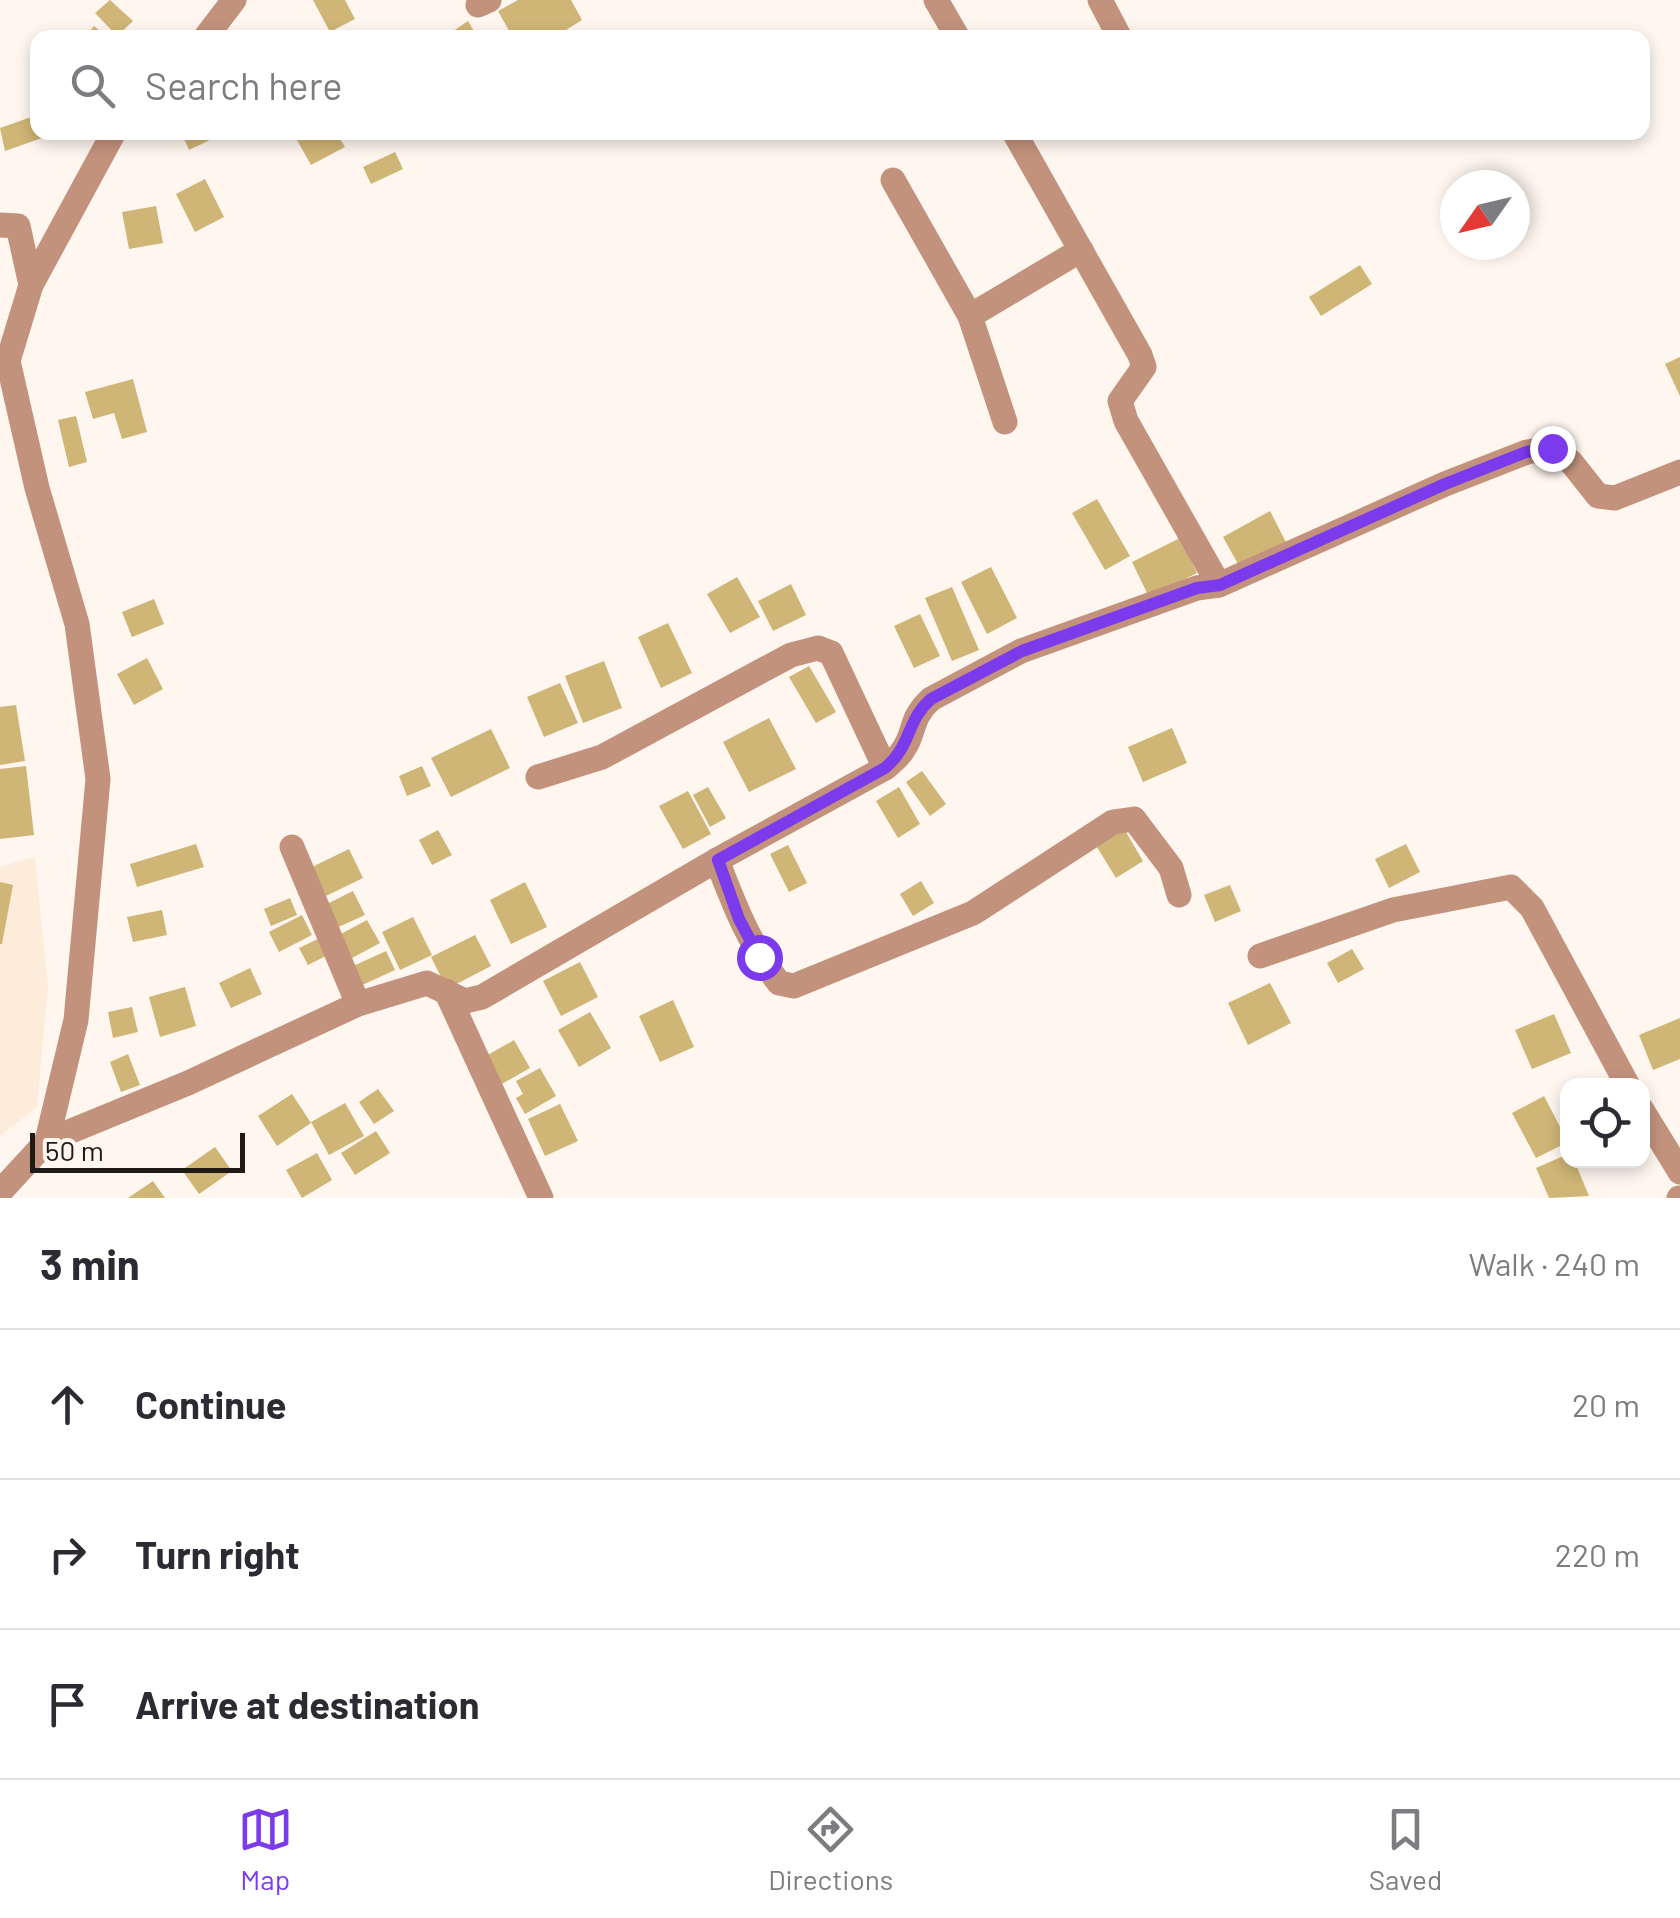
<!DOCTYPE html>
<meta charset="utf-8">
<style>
:root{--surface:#fff;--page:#f2f2f3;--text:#2b2b33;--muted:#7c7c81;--line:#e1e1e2;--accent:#7c3aed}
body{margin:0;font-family:Barlow,sans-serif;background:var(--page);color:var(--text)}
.controls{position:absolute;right:30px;bottom:30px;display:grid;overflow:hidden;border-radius:20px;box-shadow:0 5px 15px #0003}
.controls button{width:90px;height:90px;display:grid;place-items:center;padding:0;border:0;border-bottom:2px solid var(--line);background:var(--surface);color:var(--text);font:50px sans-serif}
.compass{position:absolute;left:1440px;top:170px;width:90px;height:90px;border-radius:50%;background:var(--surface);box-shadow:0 5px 15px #0003;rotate:236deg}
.scale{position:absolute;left:30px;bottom:25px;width:215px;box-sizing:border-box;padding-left:10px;border:5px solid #1f1a16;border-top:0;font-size:28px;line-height:35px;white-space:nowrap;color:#1f1a16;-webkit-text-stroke:8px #fef6ef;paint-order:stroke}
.stop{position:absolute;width:30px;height:30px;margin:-22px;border:8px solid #7c3aed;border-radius:50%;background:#fff}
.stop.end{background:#7c3aed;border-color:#fff;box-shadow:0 2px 10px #0008}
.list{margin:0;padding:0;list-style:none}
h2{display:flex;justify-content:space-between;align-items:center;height:130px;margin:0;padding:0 40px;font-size:42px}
h2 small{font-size:32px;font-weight:400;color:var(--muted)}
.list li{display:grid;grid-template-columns:65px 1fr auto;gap:30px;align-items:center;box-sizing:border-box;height:150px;padding:0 40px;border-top:2px solid var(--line)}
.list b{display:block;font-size:38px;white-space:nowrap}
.list em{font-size:32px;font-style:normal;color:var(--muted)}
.icon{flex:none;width:55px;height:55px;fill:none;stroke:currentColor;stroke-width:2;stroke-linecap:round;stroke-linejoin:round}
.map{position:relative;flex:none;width:1680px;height:1198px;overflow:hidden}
.search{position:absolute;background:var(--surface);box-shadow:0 5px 15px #0003;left:30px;right:30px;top:30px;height:110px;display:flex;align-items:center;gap:25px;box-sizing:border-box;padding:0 35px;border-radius:20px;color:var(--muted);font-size:38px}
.sheet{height:580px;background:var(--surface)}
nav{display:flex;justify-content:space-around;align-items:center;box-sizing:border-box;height:140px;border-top:2px solid var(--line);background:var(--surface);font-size:28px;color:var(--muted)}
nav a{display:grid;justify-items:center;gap:5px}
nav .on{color:var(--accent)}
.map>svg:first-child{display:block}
.built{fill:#feecda}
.building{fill:#cfb576}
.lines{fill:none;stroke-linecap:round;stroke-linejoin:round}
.minor{stroke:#c2927c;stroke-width:25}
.route{stroke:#7c3aed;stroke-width:12}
</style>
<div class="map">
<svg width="1680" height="1198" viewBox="0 0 1680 1198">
<rect width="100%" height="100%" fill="#fef6ef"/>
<!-- built -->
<path class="built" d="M 35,857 L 48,986 L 37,1107 L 0,1136 L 0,867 Z"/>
<!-- building -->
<g class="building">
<path d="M 110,0 L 133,21 L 117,36 L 95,13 Z"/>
<path d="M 313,0 L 345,0 L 355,19 L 330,32 Z"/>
<path d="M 518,0 L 571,0 L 582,20 L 553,38 L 513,38 L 498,11 Z"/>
<path d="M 468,21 L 478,38 L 443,38 Z"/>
<path d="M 94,26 L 108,38 L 85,38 Z"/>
<path d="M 34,116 L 42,138 L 5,151 L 0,128 Z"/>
<path d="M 181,132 L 206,132 L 210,140 L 189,150 Z"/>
<path d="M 311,132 L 336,132 L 345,147 L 311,165 L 297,140 Z"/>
<path d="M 395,152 L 403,169 L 371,184 L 363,167 Z"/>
<path d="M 205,179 L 224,217 L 195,232 L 176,194 Z"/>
<path d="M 156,206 L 163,243 L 129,249 L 122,212 Z"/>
<path d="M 1360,265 L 1372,284 L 1321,316 L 1309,297 Z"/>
<path d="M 1680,357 L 1680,396 L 1665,364 Z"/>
<path d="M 133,379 L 147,432 L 122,439 L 114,413 L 93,419 L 85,392 Z"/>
<path d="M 76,416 L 87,462 L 69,467 L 58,420 Z"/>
<path d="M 1097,499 L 1130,556 L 1105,570 L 1072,513 Z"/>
<path d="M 1270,511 L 1289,548 L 1243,573 L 1223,537 Z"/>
<path d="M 1180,538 L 1197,573 L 1149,597 L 1132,562 Z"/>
<path d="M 991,567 L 1017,618 L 987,634 L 961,582 Z"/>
<path d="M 737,577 L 760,617 L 730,633 L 707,594 Z"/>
<path d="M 791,584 L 806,615 L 773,631 L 758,601 Z"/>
<path d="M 952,587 L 979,650 L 952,661 L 925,598 Z"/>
<path d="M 154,599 L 164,624 L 132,637 L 122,612 Z"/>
<path d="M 920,614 L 940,656 L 914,668 L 894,626 Z"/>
<path d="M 668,623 L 692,673 L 661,688 L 638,637 Z"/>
<path d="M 147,658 L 163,689 L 134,705 L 117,674 Z"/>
<path d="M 604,661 L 622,708 L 583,723 L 565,676 Z"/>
<path d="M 809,666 L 836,712 L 816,723 L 789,677 Z"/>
<path d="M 560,683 L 578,723 L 544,737 L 527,697 Z"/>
<path d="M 16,705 L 25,761 L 0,765 L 0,707 Z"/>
<path d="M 769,718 L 796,769 L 749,792 L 723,742 Z"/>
<path d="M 1172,728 L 1187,763 L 1143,782 L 1128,747 Z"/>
<path d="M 491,729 L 510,768 L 451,797 L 431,758 Z"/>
<path d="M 26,766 L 34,835 L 0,839 L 0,769 Z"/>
<path d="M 422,766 L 431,786 L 407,796 L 399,776 Z"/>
<path d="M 922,771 L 946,804 L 930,816 L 906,782 Z"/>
<path d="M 708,787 L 726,818 L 710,827 L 693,795 Z"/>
<path d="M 899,787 L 920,824 L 898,838 L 876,801 Z"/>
<path d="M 688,791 L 711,834 L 683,849 L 659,806 Z"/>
<path d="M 1123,827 L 1143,861 L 1116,878 L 1095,844 Z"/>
<path d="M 438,830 L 452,855 L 432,865 L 419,840 Z"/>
<path d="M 196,844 L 204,867 L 137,887 L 130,864 Z"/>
<path d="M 1406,844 L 1420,872 L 1389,888 L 1375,859 Z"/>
<path d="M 788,845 L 807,883 L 789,892 L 770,854 Z"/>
<path d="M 349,849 L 363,878 L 326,896 L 312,867 Z"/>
<path d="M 921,881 L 934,903 L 913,916 L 900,894 Z"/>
<path d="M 0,882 L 13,885 L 2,944 L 0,944 Z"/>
<path d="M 525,882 L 547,927 L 511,944 L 490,900 Z"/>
<path d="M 1230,885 L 1241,911 L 1215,922 L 1204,895 Z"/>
<path d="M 353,891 L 365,915 L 334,929 L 323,906 Z"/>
<path d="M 290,898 L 297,915 L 271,926 L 264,909 Z"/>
<path d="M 162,910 L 167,935 L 133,942 L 127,917 Z"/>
<path d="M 302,915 L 312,935 L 279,952 L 269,932 Z"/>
<path d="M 413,917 L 432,955 L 400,970 L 382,932 Z"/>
<path d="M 367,920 L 380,943 L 352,958 L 339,935 Z"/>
<path d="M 475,935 L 491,966 L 447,989 L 431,957 Z"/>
<path d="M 322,937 L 330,954 L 308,965 L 299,948 Z"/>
<path d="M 1352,949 L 1364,969 L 1338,983 L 1327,963 Z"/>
<path d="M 386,951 L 395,970 L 360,986 L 351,967 Z"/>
<path d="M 580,962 L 598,997 L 561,1016 L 543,981 Z"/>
<path d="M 250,968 L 262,994 L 231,1008 L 219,983 Z"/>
<path d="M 1270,983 L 1291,1023 L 1248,1045 L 1228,1003 Z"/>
<path d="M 185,987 L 196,1026 L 160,1037 L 149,997 Z"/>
<path d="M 673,1000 L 694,1047 L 660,1062 L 639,1016 Z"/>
<path d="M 132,1007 L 138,1032 L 113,1038 L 108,1012 Z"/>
<path d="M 590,1012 L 611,1048 L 579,1067 L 558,1030 Z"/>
<path d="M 1554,1014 L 1571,1053 L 1532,1069 L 1515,1030 Z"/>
<path d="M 1680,1018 L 1680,1059 L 1653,1070 L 1639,1035 Z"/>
<path d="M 514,1040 L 530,1068 L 500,1085 L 484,1057 Z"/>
<path d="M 128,1054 L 140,1085 L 121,1092 L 110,1062 Z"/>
<path d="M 540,1068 L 556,1096 L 525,1114 L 516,1098 L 523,1094 L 516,1081 Z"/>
<path d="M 378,1089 L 394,1111 L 374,1124 L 359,1102 Z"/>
<path d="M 292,1094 L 311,1123 L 277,1146 L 258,1116 Z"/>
<path d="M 1544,1096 L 1568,1142 L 1536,1158 L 1512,1113 Z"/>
<path d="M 345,1103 L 364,1136 L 329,1155 L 311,1122 Z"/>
<path d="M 560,1104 L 578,1141 L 545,1156 L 528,1119 Z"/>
<path d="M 376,1131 L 390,1153 L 355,1175 L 341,1153 Z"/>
<path d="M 215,1147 L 232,1171 L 199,1194 L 182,1170 Z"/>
<path d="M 317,1153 L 332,1180 L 302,1198 L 286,1170 Z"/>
<path d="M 1568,1154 L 1568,1160 L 1574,1160 L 1589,1196 L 1549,1198 L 1536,1168 Z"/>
<path d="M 153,1181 L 165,1198 L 128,1198 Z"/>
</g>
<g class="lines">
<!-- minor -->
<g class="minor">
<path d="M 936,0 L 958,38"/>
<path d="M 1100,0 L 1120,38"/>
<path d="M 478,5 L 489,0"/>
<path d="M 205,38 L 234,0"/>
<path d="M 1014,132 L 1140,355 L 1144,367 L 1120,401 L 1126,421 L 1219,585"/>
<path d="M 893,180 L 970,316 L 1005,422"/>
<path d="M 0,225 L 18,226 L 31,285"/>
<path d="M 970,316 L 1081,250"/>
<path d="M 538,777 L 602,757 L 791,655 L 818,648 L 831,653 L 885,768"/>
<path d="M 292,847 L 358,1004"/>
<path d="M 717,860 C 734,905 750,945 779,983 L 794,986 L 973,913 L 1113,822 L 1134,819 L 1171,868 L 1179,895"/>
<path d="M 1260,956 L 1393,910 L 1511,887 L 1532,908 L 1628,1086"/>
<path d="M 446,991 L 541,1198"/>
<path d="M 1642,1110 L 1680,1172"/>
<path d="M 47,1141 L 188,1083 L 358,1004 L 427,983 L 465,1001 L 482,997 L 717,860 L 885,768 C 891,763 899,757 903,750 C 916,732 909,719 931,699 L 1021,651 L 1197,588 L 1219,585 L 1445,484 L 1527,452 L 1552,448 L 1571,462 L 1598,496 L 1615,498 L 1680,472"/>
<path d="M 0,1192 L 47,1141 L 76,1020 L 98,779 L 77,624 L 37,488 L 8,361 L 31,285 L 114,132"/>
<path d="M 1679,1198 L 1680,1198"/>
</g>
</g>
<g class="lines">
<!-- route -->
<path class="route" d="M 759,957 L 739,919 L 718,860 L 885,768 C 913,744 905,722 931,699 L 1022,651 L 1197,588 L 1220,585 L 1445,484 L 1526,452 L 1552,448"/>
</g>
</svg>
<div class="controls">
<button><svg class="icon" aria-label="locate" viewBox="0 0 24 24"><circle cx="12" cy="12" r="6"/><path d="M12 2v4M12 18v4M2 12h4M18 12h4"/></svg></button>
</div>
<svg class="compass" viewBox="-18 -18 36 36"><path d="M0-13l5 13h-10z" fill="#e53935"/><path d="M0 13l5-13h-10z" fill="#7c7c81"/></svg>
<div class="scale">50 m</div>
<div class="stop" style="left:759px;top:957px"></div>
<div class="stop end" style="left:1552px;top:448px"></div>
<div class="search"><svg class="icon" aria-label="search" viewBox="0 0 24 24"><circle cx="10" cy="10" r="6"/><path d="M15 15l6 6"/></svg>Search here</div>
</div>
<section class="sheet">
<h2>3 min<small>Walk · 240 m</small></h2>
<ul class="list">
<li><svg class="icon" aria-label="ahead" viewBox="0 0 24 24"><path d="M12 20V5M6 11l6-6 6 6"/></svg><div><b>Continue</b></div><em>20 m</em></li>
<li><svg class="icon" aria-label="right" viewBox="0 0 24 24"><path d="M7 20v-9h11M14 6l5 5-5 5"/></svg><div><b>Turn right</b></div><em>220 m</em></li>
<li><svg class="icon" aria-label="arrive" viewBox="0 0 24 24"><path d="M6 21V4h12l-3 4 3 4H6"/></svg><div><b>Arrive at destination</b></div></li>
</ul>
</section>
<nav>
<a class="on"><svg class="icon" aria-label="map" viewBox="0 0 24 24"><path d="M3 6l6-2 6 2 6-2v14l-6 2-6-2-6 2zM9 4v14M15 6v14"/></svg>Map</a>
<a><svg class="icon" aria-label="directions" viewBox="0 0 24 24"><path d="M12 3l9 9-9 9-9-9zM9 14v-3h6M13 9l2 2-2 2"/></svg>Directions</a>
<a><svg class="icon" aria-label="saved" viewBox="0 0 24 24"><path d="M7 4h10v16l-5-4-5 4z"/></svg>Saved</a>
</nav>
